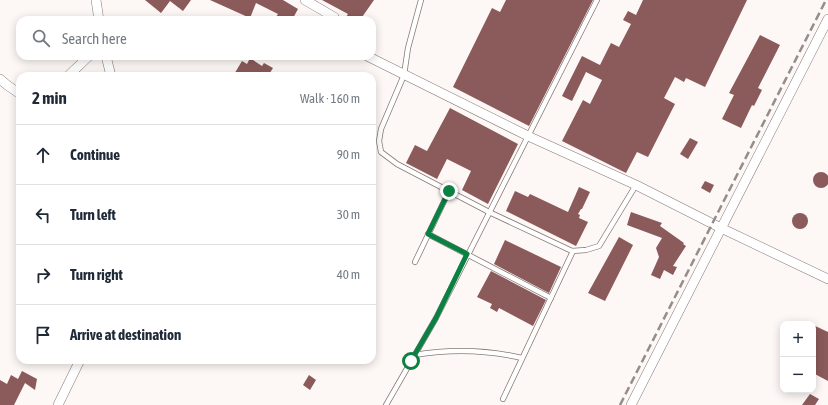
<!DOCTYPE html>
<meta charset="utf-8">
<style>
:root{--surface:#fff;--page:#f2f2f3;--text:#1f2937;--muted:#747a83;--line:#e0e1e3}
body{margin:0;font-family:"Asap Condensed",sans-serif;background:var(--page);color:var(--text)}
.controls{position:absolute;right:12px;bottom:12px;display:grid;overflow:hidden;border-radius:8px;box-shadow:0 2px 10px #0003}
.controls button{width:36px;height:36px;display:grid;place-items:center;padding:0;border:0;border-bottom:1px solid var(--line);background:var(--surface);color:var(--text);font:20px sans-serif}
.stop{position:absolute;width:12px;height:12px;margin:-9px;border:3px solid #0b8043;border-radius:50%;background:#fff}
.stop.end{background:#0b8043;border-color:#fff;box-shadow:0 1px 4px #0008}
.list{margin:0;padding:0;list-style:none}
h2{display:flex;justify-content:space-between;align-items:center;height:52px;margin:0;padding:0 16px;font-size:17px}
h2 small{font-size:13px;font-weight:400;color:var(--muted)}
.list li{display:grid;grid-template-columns:26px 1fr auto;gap:12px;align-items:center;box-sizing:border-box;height:60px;padding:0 16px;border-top:1px solid var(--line)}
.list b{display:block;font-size:15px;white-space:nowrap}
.list em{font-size:13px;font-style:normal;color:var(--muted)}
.icon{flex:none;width:22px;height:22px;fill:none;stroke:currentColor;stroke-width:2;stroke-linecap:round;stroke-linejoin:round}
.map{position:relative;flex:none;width:828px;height:405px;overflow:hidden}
.search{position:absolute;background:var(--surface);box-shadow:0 2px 10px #0003;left:16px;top:16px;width:360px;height:44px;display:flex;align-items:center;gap:10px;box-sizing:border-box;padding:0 14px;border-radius:12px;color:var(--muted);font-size:15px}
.panel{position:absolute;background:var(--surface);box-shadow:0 2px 10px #0003;left:16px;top:72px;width:360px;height:292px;border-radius:12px}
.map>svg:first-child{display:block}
.building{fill:#8b5a5a}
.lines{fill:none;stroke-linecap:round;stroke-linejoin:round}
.lane-casing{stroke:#877a74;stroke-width:6}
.street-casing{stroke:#877a74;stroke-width:10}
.lane{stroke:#fff;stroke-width:4.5}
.street{stroke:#fff;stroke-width:9}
.rail{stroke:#938e8c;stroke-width:2.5;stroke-dasharray:8 4;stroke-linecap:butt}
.route{stroke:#0b8043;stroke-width:5}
</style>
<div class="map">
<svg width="828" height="405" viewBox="0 0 828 405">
<rect width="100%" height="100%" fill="#fdf7f5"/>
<!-- building -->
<g class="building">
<path d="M 145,0 L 191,0 L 183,11 L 170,1 L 161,13 Z"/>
<path d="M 210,0 L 283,0 L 298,9 L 292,20 L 274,20 L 278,14 L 256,3 L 250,18 Z"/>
<path d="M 322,0 L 374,0 L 360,20 L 350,20 L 346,17 L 348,14 Z"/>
<path d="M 506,0 L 593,0 L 529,126 L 453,87 L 492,8 L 500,12 Z"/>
<path d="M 643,0 L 747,0 L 705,87 L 686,78 L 684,82 L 675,77 L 664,98 L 675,104 L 648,157 L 637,152 L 626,173 L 562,141 L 583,100 L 590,104 L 602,80 L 586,72 L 572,101 L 562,96 L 582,56 L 600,65 L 611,43 L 619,47 L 631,24 L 623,20 L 628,11 L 636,15 Z"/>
<path d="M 760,35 L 780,45 L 758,88 L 762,90 L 754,106 L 752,105 L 741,128 L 722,119 L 734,95 L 729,93 Z"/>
<path d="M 250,58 L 262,66 L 264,63 L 273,68 L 268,76 L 233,76 L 242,61 L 247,64 Z"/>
<path d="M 450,108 L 518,144 L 488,204 L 462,190 L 471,171 L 447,159 L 437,179 L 406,163 L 415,145 L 427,151 Z"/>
<path d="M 690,138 L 698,142 L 688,159 L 680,154 Z"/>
<circle cx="821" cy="180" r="8"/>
<path d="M 705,181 L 714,185 L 710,193 L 701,188 Z"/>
<path d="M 579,187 L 590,192 L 582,209 L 581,209 L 578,214 L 580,215 L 579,218 L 588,222 L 576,246 L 506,211 L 515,191 L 528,197 L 530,194 L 568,212 Z"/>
<path d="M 631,212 L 662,223 L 660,226 L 684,243 L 683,244 L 686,246 L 673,266 L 677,267 L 673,275 L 664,270 L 660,279 L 651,275 L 659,257 L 656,248 L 662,238 L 627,225 Z"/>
<circle cx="800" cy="221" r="8"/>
<path d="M 619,237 L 633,245 L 605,301 L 588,293 Z"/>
<path d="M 505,240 L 561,267 L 549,293 L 494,264 Z"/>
<path d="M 491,271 L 546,300 L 533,326 L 499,308 L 497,312 L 490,308 L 492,304 L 477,297 Z"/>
<path d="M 813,325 L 828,332 L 828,381 L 813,373 Z"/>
<path d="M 22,371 L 37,379 L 35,390 L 25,383 L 14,405 L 0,405 L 0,380 L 7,384 L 11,375 L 18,379 Z"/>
<path d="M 309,375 L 316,380 L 310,390 L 303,385 Z"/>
<path d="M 810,394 L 819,399 L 815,405 L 802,405 Z"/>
</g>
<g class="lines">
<!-- lane casing -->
<g class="lane-casing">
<g id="lane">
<path d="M 421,0 L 408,48 L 404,75 L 381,129 L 379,141 L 381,152 L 397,164 L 489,212 L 572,251 L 586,250 L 599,246 L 636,185"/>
<path d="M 428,234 L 551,298"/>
<path d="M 415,262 L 449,191"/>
<path d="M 414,355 C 449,349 488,350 522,358"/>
<path d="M 503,399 L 573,251"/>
<path d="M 386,405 L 436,318 L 597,0"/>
</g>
</g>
<!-- street casing -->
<g class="street-casing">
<g id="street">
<path d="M 96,0 L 99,20"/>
<path d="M 305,0 L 334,17 L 336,20"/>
<path d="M 106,56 L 111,76"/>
<path d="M 367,56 L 528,136 L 636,185 L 721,228 L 828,279"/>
<path d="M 68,76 L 89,56"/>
<path d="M 0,79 L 7,85 L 20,94"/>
<path d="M 58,405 L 80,360"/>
<path d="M 631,405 L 828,19"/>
</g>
</g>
<!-- lane -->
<use href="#lane" class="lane"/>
<!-- street -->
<use href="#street" class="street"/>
<!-- rail -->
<path class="rail" d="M 620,405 L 826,0"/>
</g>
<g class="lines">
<!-- route -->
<path class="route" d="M 411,361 L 436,318 L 467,254 L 428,234 L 449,191"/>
</g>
</svg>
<div class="controls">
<button>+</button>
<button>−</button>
</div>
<div class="stop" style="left:411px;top:361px"></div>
<div class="stop end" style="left:449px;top:191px"></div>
<div class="search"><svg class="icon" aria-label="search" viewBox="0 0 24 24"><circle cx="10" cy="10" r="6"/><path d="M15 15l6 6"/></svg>Search here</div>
<section class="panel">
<h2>2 min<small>Walk · 160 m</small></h2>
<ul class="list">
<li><svg class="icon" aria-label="ahead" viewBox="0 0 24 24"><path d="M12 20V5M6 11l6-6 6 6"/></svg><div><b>Continue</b></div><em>90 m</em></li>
<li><svg class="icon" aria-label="left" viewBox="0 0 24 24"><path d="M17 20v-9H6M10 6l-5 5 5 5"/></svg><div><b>Turn left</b></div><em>30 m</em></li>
<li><svg class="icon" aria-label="right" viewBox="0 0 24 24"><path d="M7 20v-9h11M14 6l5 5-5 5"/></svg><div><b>Turn right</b></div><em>40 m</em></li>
<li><svg class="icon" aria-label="arrive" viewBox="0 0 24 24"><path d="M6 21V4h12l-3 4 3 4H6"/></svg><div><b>Arrive at destination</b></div></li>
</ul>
</section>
</div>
